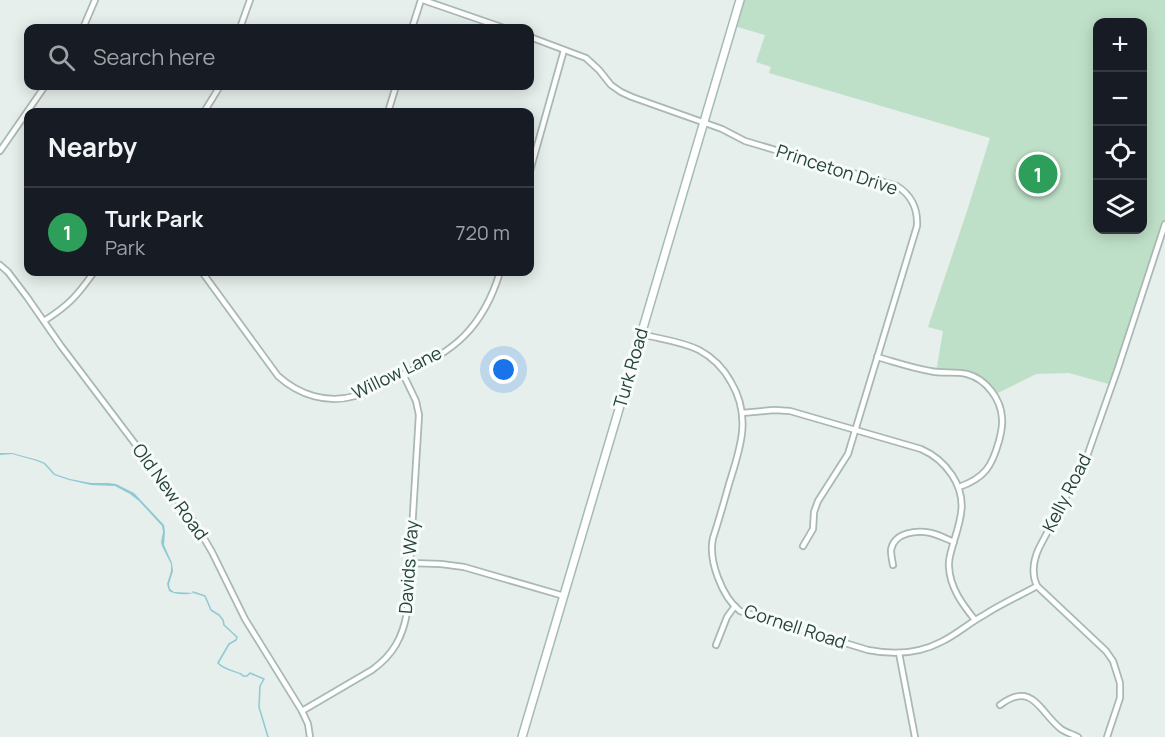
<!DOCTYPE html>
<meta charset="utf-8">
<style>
:root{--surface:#171b24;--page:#242831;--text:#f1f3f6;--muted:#9ea1a6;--line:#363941;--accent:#f4845f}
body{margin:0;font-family:Manrope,sans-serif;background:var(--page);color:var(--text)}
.controls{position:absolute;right:18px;top:18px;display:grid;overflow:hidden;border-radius:12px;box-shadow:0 3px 15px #0003}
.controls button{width:54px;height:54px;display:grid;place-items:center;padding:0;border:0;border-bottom:2px solid var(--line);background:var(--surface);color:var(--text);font:30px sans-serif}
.you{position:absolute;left:504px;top:370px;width:21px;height:21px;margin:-15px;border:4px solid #fff;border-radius:50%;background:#1a73e8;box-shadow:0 0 0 9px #1a73e833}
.badge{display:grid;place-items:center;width:39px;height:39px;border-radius:50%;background:var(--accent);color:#fff;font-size:20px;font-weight:700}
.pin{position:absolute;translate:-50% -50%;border:3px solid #fff;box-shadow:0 2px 6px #0006}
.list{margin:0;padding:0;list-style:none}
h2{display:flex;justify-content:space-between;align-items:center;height:78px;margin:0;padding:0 24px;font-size:26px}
h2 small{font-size:20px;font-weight:400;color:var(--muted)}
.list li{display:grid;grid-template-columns:39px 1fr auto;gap:18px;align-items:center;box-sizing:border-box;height:90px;padding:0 24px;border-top:2px solid var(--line)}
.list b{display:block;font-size:22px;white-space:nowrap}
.list p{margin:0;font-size:20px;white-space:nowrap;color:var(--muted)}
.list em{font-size:20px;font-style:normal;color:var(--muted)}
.icon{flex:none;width:33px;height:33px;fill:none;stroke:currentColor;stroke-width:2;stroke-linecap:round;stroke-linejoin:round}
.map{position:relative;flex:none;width:1165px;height:737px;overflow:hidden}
.search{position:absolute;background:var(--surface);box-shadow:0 3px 15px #0003;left:24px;top:24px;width:510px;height:66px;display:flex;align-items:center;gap:15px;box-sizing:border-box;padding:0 21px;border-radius:12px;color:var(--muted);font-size:22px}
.panel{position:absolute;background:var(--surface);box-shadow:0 3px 15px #0003;left:24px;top:108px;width:510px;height:168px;border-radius:12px}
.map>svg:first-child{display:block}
.green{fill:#bfe0c8;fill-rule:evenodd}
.water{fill:#8ec9d4}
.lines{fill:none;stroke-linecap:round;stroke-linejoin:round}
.stream{stroke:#8ec9d4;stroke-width:1.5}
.street-casing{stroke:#a8b8b2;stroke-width:8}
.secondary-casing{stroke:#a4bbb3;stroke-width:10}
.street{stroke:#fff;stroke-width:4.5}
.secondary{stroke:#fff;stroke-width:7}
.labels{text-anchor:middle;stroke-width:6;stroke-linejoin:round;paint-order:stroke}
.street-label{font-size:18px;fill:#24423a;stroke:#f7fbf9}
</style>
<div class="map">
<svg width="1165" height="737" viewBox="0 0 1165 737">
<rect width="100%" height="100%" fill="#e6efeb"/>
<!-- green -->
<path class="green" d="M 742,0 L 1165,0 L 1165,224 L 1112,385 L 1069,373 L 1036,374 L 994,395 L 987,386 L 966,374 L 936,372 L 943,331 L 928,327 L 967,211 L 990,138 L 769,73 L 771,67 L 756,62 L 765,35 L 734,26 ZM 1098,22 L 1142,22 L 1142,230 L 1098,230 Z"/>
<!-- water -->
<path class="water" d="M 0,453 L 12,453 L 38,460 L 45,463 L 55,474 L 70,479 L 91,483 L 108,483 L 116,484 L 134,493 L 164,525 L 165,532 L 164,545 L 172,563 L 173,571 L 169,584 L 170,589 L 174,592 L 194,593 C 186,595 176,595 169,591 L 167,584 L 171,571 L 171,564 L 162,546 L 161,542 L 163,532 L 162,526 L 139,501 L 130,494 L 115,486 L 91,485 L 69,480 L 54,475 L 44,464 L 37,461 L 12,454 L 0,455 Z"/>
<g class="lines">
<!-- stream -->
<path class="stream" d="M 193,592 L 205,596 L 211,610 L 219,615 L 223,620 L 224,625 L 237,637 L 236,640 L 229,644 L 218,663 C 223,669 234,671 241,674 L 243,676 L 247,676 L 250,673 L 264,679 L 260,686 L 259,707 L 268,737"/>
<!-- street casing -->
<g class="street-casing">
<g id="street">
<path d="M 423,0 L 504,28"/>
<path d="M 83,28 L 95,0"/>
<path d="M 240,28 L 250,0"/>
<path d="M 412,28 L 421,0"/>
<path d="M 530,37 L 586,58 L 599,70 L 611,85 L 621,92 L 632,97 L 722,129 L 745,141 L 897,186 C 911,195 918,209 917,226 L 848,454 L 818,501 L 814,512 L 813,529 L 803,546"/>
<path d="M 204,112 L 220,86"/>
<path d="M 388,112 L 396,86"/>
<path d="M 0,151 L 45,86"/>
<path d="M 530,171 L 564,50"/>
<path d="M 0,265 L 8,272 L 27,297 L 61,346 L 195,523 L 212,552 L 245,619 L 302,711 L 308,724 L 310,737"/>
<path d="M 202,272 L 278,376 C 299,395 327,404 355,396 C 371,392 387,382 402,375 C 424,364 446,354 464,336 C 482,318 493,295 500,272"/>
<path d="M 44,321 C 69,305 77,296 94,272"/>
<path d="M 641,334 C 659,339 681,341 699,350 C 712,357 724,369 731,382 C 752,417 740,449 729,484 C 724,502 719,520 713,538 C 708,560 722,597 740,611 L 868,650 C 893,655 918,654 941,642 C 956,635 969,623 984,615 C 1001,604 1019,596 1037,586"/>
<path d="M 877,357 C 895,362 912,368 930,371 C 942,374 955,371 967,374 C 986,379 1001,399 1002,418 C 1003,426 1001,433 999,441 C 992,466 985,478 959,487"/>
<path d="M 742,413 L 774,410 L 790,411 L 921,449 C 935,455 944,463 952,475 C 967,498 962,516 954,541 C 952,549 948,558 949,567 C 950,588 963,605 975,620"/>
<path d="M 410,563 L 441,564 L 464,567 L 564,596"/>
<path d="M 893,565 C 892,560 891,555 891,550 C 894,532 917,530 931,533 C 939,535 947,539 954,542"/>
<path d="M 716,645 L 727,617 L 735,606"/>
<path d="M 899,653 L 915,737"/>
<path d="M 1000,705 C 1033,680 1040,713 1061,729 C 1065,732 1072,734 1078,737"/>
<path d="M 302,711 L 372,670 C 393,655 403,637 407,612 L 419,415 L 416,401 L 403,374"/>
<path d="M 1107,737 L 1120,698 L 1120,683 L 1113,661 L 1106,651 L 1037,586 C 1031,573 1033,561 1039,548 L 1086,459 L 1118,368 L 1165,224"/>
</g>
</g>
<!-- secondary casing -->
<g class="secondary-casing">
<path id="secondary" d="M 522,737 L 740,0"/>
</g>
<!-- street -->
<use href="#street" class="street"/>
<!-- secondary -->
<use href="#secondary" class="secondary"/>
</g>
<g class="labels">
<!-- street labels -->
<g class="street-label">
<text transform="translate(837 170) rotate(18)" y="6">Princeton Drive</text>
<text transform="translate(631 368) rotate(-74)" y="6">Turk Road</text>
<text transform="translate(397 373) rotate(-26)" y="6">Willow Lane</text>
<text transform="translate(170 492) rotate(54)" y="6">Old New Road</text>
<text transform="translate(1067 493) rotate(-63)" y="6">Kelly Road</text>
<text transform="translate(409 567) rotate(-86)" y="6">Davids Way</text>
<text transform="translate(795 627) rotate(18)" y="6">Cornell Road</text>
</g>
</g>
</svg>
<div class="controls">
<button>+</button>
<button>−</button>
<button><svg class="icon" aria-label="locate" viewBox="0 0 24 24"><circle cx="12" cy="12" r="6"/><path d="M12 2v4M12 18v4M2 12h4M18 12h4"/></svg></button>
<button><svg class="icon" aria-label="layers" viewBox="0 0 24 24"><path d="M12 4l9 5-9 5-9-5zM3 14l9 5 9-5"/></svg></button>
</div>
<div class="you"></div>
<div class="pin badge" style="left:1038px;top:174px;background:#2e9e5b">1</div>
<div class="search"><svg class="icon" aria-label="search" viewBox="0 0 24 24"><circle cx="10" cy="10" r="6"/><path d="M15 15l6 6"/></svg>Search here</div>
<section class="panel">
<h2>Nearby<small></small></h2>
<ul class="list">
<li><span class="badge" style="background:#2e9e5b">1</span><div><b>Turk Park</b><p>Park</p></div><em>720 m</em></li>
</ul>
</section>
</div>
